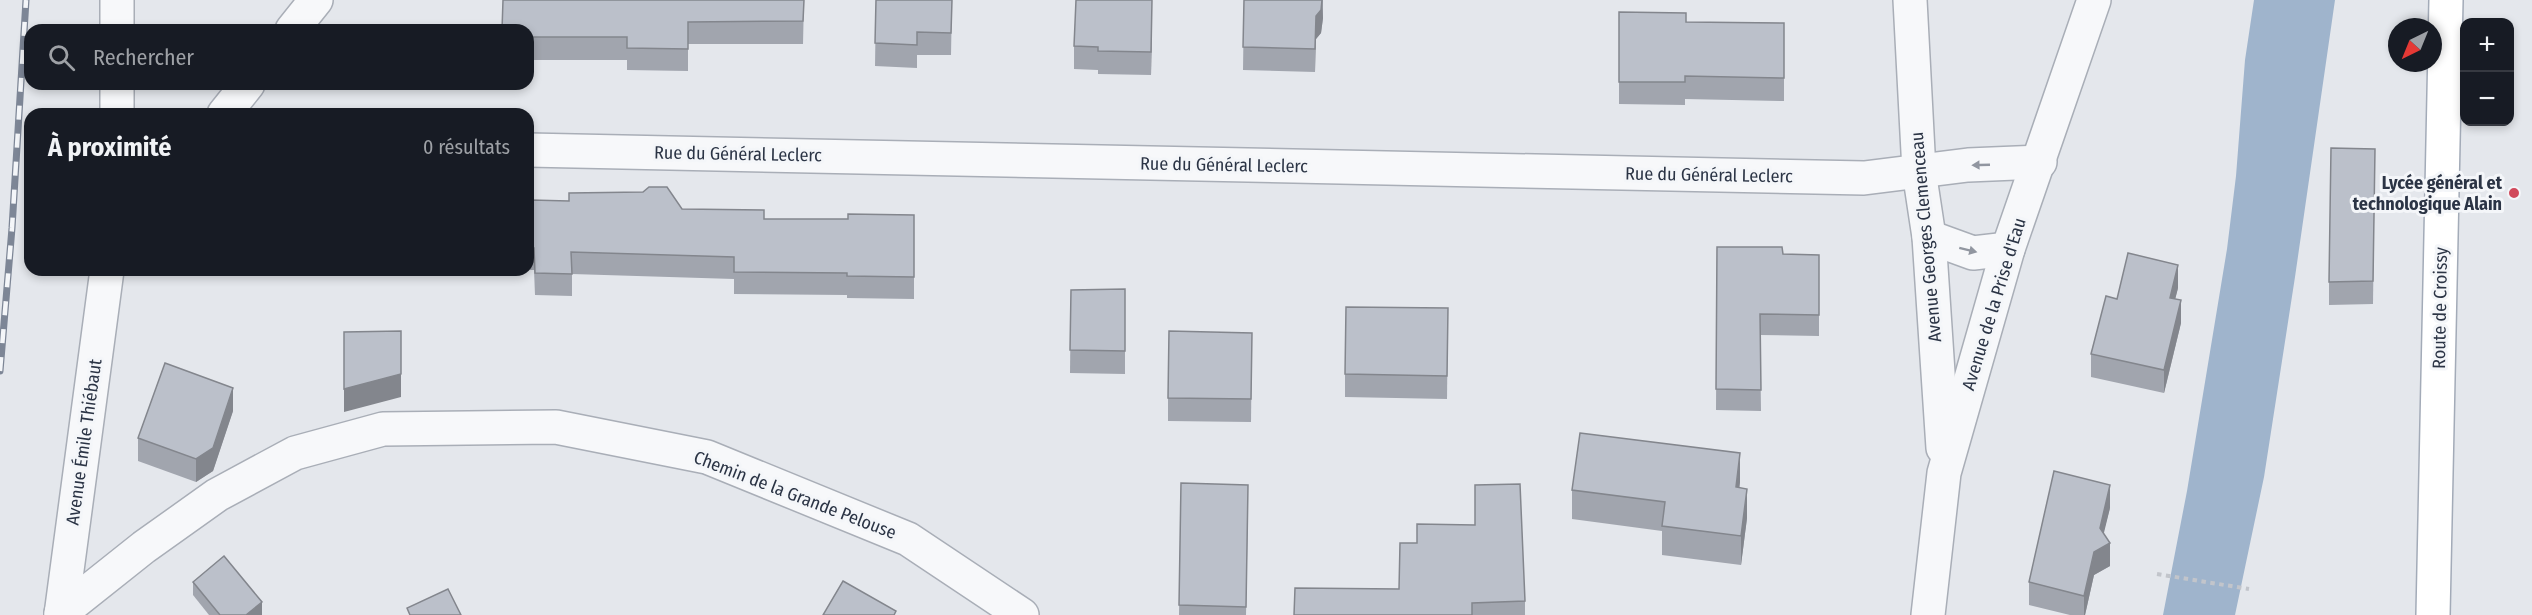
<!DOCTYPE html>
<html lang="fr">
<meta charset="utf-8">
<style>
:root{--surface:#171b24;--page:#242831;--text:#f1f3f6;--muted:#9ea1a6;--line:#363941}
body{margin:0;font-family:"Fira Sans Condensed",sans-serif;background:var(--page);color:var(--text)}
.controls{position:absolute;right:18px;top:18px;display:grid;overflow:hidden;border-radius:12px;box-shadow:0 3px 9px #0003}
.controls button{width:54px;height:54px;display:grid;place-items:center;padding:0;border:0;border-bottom:2px solid var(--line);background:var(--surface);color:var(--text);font:30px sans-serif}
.compass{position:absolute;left:2388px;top:18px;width:54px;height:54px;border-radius:50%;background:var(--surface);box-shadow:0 3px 9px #0003;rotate:223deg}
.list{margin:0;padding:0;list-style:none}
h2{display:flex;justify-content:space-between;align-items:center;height:78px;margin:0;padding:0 24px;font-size:26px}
h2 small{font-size:20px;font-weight:400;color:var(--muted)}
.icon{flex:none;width:33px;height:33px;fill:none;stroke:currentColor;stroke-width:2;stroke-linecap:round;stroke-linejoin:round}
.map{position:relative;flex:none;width:2532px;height:615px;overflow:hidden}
.search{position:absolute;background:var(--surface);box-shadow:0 3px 9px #0003;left:24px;top:24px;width:510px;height:66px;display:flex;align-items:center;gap:15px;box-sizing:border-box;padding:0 21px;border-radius:18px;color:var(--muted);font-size:22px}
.panel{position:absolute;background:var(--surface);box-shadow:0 3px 9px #0003;left:24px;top:108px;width:510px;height:168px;border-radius:18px}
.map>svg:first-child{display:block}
.water{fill:#9fb4cc}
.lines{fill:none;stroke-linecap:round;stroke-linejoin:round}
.minor-casing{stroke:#a9aeb7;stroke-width:36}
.major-casing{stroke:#a3abb8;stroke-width:36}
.path{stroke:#c2c5cb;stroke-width:4;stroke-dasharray:4.5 4.5;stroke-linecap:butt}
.minor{stroke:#f7f8fa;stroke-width:33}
.major{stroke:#fff;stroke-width:33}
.rail-casing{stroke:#7d8696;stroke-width:7}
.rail{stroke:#f4f6f9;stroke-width:4.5;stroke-dasharray:14;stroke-linecap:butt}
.wall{fill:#a1a5ae}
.shaded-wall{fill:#83868d}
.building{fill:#bbc0ca;stroke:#83868d;stroke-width:1.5}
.oneway{fill:#9196a0}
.poi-dot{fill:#d1495b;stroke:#f4f6f9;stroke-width:2}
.labels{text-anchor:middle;stroke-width:6;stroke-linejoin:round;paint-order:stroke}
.street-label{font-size:18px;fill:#2b3445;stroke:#f4f6f9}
.poi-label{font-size:18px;font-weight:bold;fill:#2b3445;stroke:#f4f6f9;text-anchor:end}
</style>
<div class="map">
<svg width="2532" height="615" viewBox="0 0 2532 615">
<rect width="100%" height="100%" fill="#e4e7ec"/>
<!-- water -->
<path class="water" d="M 2254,0 L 2335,0 L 2295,277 L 2264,477 L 2235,615 L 2163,615 L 2187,491 L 2227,249 L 2236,176 L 2245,60 Z"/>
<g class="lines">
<!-- minor casing -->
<g class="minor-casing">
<g id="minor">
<path d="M 117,0 L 117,30"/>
<path d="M 1910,0 L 1919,171 L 1929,237 L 1943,448"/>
<path d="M 292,30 L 316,0"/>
<path d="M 117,84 L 117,114"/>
<path d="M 224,114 L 248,84"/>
<path d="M 528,150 L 1864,178 L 1968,165 L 2040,162"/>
<path d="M 1929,237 L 1973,253 L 2008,249"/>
<path d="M 61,613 L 144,547 L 217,495 L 295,453 L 383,429 L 556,427 L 707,457 L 908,539 L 1022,615"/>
<path d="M 61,615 L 107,270"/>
<path d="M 1928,615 L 1944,473 L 2008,249 L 2094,0"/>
</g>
</g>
<!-- major casing -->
<g class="major-casing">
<path id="major" d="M 2433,615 L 2446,0"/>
</g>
<!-- path -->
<path class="path" d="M 2157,574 L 2249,589"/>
<!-- minor -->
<use href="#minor" class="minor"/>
<!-- major -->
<use href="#major" class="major"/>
<!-- rail casing -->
<g class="rail-casing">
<path id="rail" d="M 0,371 L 12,228 L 26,0"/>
</g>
<!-- rail -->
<use href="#rail" class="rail"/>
</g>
<!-- wall -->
<g class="wall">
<path d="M 804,0 L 803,44 L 688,44 L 688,71 L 627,70 L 627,60 L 528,60 L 528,30 Z"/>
<path d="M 876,0 L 952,0 L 951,55 L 917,55 L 917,68 L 875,66 Z"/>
<path d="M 1244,0 L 1323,0 L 1323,18 L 1321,33 L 1316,39 L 1315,72 L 1243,70 Z"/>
<path d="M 1619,12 L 1686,22 L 1784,23 L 1784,101 L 1685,99 L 1685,105 L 1619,104 Z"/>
<path d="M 1152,18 L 1151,75 L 1098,74 L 1098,70 L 1074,69 L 1074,46 Z"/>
<path d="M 2375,149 L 2373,304 L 2329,305 L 2329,282 Z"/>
<path d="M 682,209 L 764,219 L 848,219 L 914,215 L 914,299 L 847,298 L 847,295 L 734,294 L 734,279 L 572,274 L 572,296 L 535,295 L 534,270 L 530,270 L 530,248 Z"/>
<path d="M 1717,247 L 1783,254 L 1819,255 L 1819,336 L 1760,335 L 1761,411 L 1716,410 Z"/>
<path d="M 2178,288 L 2175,299 L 2181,323 L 2164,393 L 2091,377 L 2091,354 Z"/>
<path d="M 1125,289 L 1125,374 L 1070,373 L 1071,290 Z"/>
<path d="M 1448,308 L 1447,399 L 1345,397 L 1345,374 Z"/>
<path d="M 1252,333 L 1251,422 L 1168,421 L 1168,398 Z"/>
<path d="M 233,411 L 213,471 L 196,482 L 138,461 L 138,438 Z"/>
<path d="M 1740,482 L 1739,488 L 1747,518 L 1741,565 L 1662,555 L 1662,531 L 1572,519 L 1572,490 Z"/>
<path d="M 1181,483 L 1248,508 L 1246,615 L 1179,615 Z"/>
<path d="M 2110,508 L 2103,534 L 2110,566 L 2094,575 L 2085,615 L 2070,615 L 2029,605 L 2029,582 Z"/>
<path d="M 193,582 L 262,615 L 209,615 L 193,595 Z"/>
<path d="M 1295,588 L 1525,601 L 1525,615 L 1294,615 Z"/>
</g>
<!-- shaded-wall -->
<g class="shaded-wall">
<path d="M 1152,0 L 1152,18 L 1151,75 L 1151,52 Z"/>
<path d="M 1322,0 L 1323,18 L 1321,33 L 1316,39 L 1315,72 L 1316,16 Z"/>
<path d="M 2178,265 L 2178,288 L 2170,320 L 2170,298 Z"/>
<path d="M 2181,300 L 2181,323 L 2164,393 L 2164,370 Z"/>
<path d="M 401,331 L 401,397 L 344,412 L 344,389 Z"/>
<path d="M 233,388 L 233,411 L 213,471 L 196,482 L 196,459 Z"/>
<path d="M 1740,453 L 1740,482 L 1736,516 L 1736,487 Z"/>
<path d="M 2110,485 L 2110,508 L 2100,549 L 2110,543 L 2110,566 L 2094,575 L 2085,615 L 2084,615 L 2084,596 Z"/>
<path d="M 1747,489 L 1747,518 L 1741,565 L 1741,536 Z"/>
<path d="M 262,602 L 262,615 L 246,615 Z"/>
</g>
<!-- building -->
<g class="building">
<path d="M 503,0 L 804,0 L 803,21 L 688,22 L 688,49 L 627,48 L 627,37 L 528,37 L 528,30 L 502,30 Z"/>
<path d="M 876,0 L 952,0 L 951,33 L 917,32 L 917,45 L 875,43 Z"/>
<path d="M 1076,0 L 1152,0 L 1151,52 L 1098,51 L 1098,47 L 1074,46 Z"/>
<path d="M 1244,0 L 1322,0 L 1321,10 L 1316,16 L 1315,49 L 1243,47 Z"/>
<path d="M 1619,12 L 1686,13 L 1686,22 L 1784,23 L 1784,78 L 1685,76 L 1685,82 L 1619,82 Z"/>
<path d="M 2331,148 L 2375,149 L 2373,281 L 2329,282 Z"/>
<path d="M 649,187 L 667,187 L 682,209 L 764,210 L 764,219 L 848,219 L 848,214 L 914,215 L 914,277 L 847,276 L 847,273 L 734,272 L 734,257 L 571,252 L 572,274 L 535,273 L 534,248 L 530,248 L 531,200 L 569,201 L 569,193 L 643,192 Z"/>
<path d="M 1717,247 L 1782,247 L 1783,254 L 1819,255 L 1819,315 L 1760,314 L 1761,390 L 1716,389 Z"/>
<path d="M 2128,253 L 2178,265 L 2170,298 L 2181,300 L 2164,370 L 2091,354 L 2106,296 L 2117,299 Z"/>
<path d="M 1125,289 L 1125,351 L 1070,350 L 1071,290 Z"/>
<path d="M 1346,307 L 1448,308 L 1447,376 L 1345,374 Z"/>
<path d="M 401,331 L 401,374 L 344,389 L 344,332 Z"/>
<path d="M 1169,331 L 1252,333 L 1251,399 L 1168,398 Z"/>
<path d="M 165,363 L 233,388 L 213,448 L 196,459 L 138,438 Z"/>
<path d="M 1580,433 L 1740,453 L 1736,487 L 1747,489 L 1741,536 L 1662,526 L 1665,502 L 1572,490 Z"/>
<path d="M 2054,471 L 2110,485 L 2100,528 L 2110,543 L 2094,552 L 2084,596 L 2029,582 Z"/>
<path d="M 1181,483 L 1248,485 L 1246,607 L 1179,605 Z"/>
<path d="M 1520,484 L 1525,601 L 1472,603 L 1472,615 L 1294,615 L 1295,588 L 1399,589 L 1400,543 L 1417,543 L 1417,524 L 1475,525 L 1475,485 Z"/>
<path d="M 224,556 L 262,602 L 246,615 L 220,615 L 193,582 Z"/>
<path d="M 843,581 L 896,611 L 894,615 L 823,615 Z"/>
<path d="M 448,589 L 461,615 L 410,615 L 407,608 Z"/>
</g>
<!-- one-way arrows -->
<defs><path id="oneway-solid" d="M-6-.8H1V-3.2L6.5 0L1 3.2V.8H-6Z" transform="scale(1.5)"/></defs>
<g class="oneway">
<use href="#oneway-solid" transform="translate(1981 165) rotate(178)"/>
<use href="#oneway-solid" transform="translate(1968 250) rotate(14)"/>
</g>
<!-- markers -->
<circle class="poi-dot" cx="2514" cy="193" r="6"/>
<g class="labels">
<!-- street labels -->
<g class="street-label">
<text transform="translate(738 154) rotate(1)" y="6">Rue du Général Leclerc</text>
<text transform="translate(1224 165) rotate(1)" y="6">Rue du Général Leclerc</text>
<text transform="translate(1709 175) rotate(1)" y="6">Rue du Général Leclerc</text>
<text transform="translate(1926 237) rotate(-95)" y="6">Avenue Georges Clemenceau</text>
<text transform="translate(1994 304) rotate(-73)" y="6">Avenue de la Prise d'Eau</text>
<text transform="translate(2440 308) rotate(-89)" y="6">Route de Croissy</text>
<text transform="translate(84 442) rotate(-82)" y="6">Avenue Émile Thiébaut</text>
<text transform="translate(795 495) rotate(21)" y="6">Chemin de la Grande Pelouse</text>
</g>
<!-- poi labels -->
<g class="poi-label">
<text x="2502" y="189">Lycée général et<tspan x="2502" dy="21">technologique Alain</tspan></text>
</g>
</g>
</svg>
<div class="controls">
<button>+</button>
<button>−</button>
</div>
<svg class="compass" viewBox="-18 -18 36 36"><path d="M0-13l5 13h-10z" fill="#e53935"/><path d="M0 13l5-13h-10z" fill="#9ea1a6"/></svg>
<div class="search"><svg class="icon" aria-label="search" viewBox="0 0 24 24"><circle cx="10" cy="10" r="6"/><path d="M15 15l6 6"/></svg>Rechercher</div>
<section class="panel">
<h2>À proximité<small>0 résultats</small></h2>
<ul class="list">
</ul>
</section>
</div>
